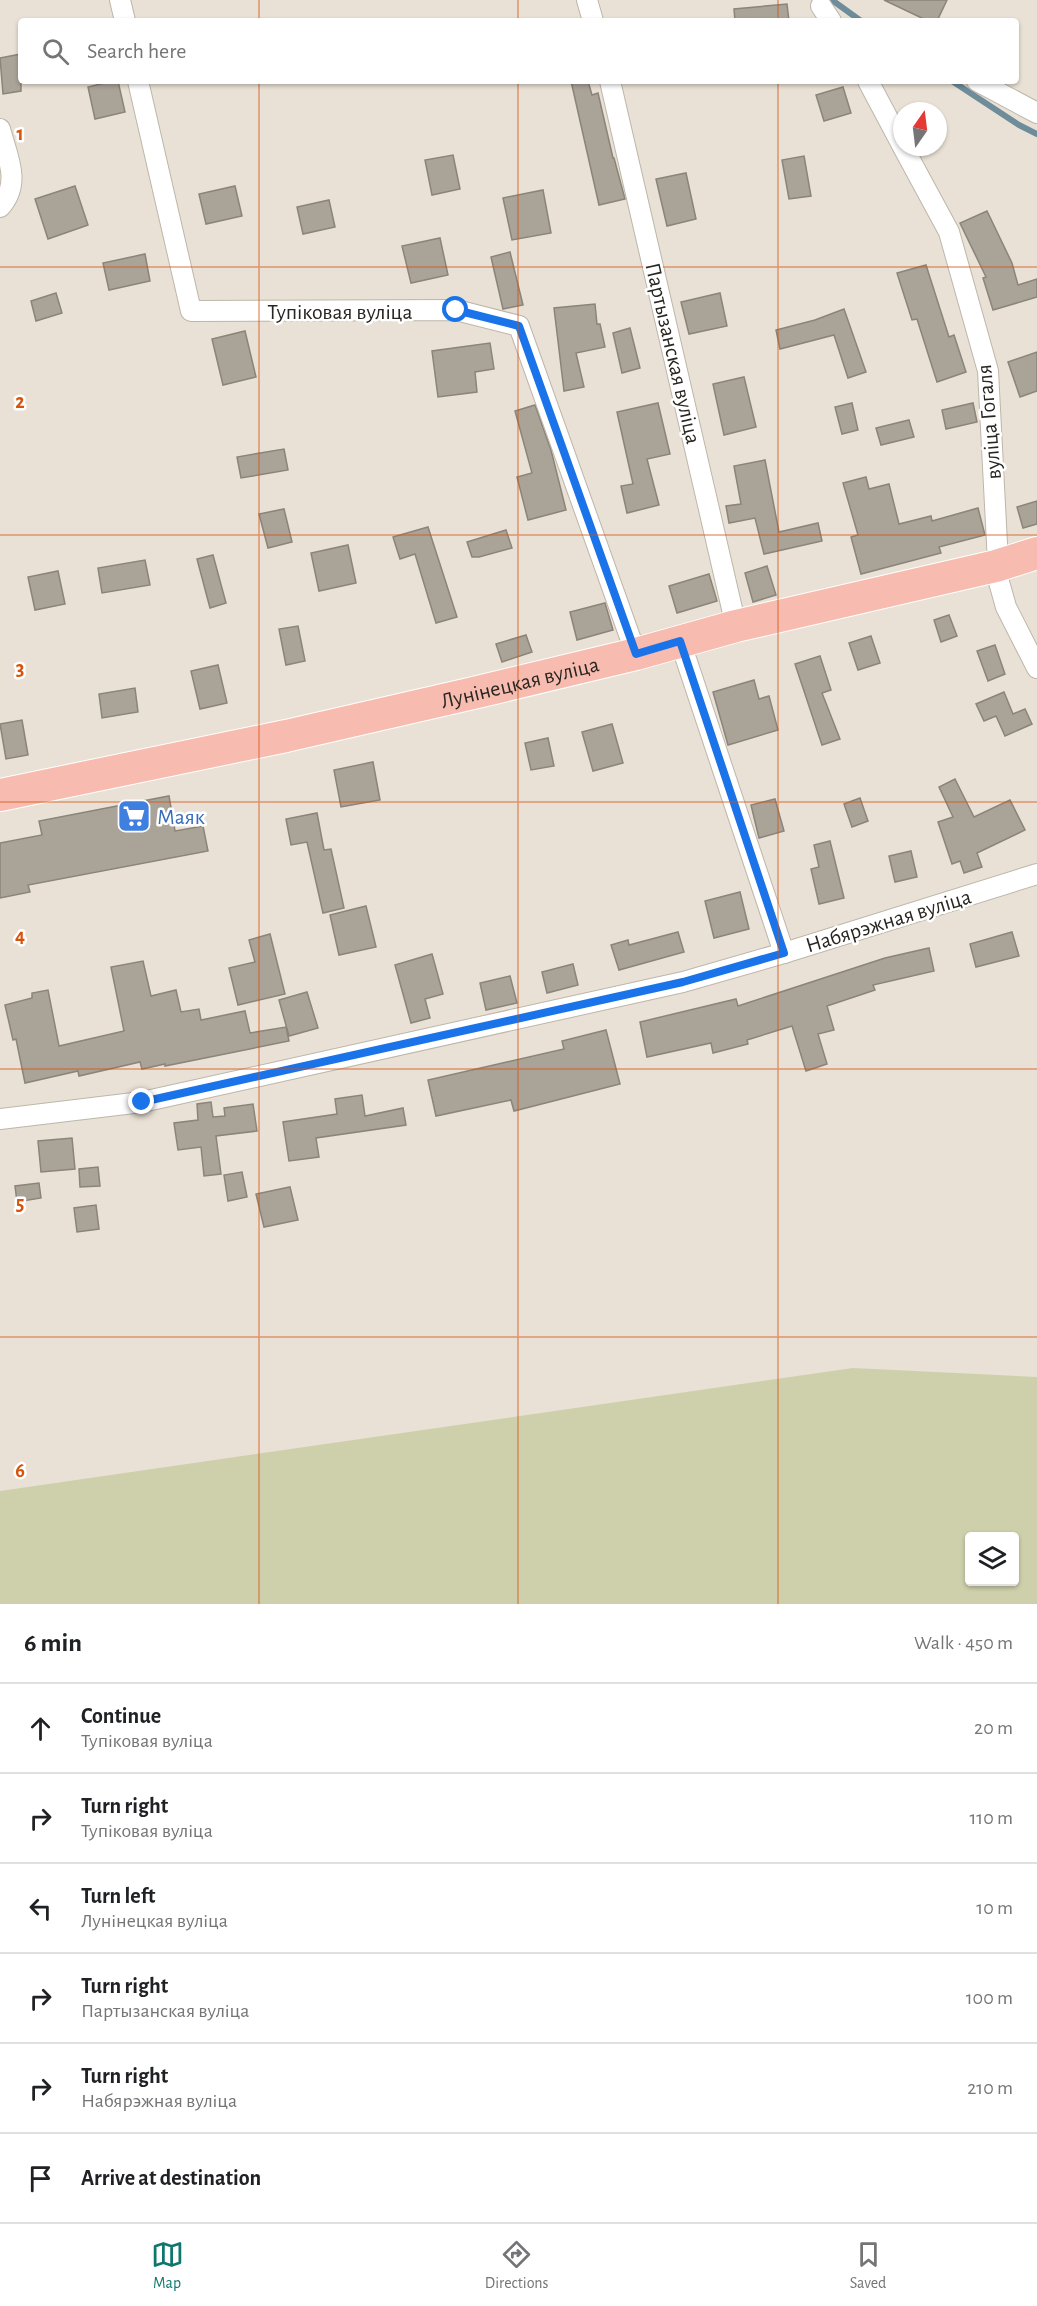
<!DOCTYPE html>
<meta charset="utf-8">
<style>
:root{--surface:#fff;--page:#f2f2f2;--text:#202124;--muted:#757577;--line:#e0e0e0;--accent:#0f766e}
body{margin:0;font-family:"Alegreya Sans",sans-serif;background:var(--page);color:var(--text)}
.controls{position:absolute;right:18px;bottom:18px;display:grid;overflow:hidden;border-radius:6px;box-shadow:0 2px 4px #0004}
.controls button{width:54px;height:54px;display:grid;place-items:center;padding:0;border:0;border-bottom:2px solid var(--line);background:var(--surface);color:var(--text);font:30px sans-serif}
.compass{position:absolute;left:893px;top:102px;width:54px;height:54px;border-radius:50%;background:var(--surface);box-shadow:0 2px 4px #0004;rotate:14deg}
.stop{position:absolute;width:18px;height:18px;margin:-14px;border:4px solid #1a73e8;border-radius:50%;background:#fff}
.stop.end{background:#1a73e8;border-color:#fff;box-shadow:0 2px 6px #0008}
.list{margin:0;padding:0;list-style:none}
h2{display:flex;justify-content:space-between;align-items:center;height:78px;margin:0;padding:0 24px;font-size:26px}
h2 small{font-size:20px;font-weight:400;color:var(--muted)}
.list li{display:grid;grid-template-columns:39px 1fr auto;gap:18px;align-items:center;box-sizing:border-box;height:90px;padding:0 24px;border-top:2px solid var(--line)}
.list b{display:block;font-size:22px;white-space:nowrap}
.list p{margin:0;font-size:20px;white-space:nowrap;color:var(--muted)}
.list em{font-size:20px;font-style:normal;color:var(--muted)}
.icon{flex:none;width:33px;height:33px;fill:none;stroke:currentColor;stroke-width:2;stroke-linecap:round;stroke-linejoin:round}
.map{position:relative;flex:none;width:1037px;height:1604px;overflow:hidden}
.search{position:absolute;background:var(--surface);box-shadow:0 2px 4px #0004;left:18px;right:18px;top:18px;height:66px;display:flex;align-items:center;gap:15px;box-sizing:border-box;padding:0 21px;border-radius:6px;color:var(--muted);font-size:22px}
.sheet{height:618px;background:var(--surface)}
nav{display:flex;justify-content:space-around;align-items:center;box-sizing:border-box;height:84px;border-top:2px solid var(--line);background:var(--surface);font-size:16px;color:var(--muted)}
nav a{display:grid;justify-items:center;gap:3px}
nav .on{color:var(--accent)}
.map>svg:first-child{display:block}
.green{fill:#ced0ab;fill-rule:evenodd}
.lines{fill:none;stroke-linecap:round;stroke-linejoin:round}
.stream{stroke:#6e8c9a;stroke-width:6}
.building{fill:#aaa398;stroke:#8b8479;stroke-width:1.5}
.street-casing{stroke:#bdb6aa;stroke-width:22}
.primary-casing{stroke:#fff;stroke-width:34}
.street{stroke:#fff;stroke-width:20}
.primary{stroke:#f7bbaf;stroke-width:32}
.route{stroke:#1a73e8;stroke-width:8}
.grid{fill:none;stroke:#d5540e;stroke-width:1.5;stroke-opacity:0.55}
.labels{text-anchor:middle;stroke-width:5;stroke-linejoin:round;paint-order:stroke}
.street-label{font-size:22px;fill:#282621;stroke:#fff}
.shop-label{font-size:22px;fill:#366cbe;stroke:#fff;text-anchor:start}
.grid-label{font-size:20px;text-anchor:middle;font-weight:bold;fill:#d5540e;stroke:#fff;stroke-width:5;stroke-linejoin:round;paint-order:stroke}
</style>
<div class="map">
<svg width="1037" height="1604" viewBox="0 0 1037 1604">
<rect width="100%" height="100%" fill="#e9e1d5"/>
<!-- green -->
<path class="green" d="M 853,1368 L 1037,1377 L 1037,1604 L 0,1604 L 0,1491 ZM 970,1536 L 1014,1536 L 1014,1582 L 970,1582 Z"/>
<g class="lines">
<!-- stream -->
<g class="stream">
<path d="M 832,0 L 861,21"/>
<path d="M 952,81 L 1019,125 L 1037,134"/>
</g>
</g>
<!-- building -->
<g class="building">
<path d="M 884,0 L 947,0 L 937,21 L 928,21 Z"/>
<path d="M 787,4 L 789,21 L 735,21 L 734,9 Z"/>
<path d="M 21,54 L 21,91 L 3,94 L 0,58 Z"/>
<path d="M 113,81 L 118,81 L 125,112 L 95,119 L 88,87 Z"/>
<path d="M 571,81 L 588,81 L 592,95 L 598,93 L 613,158 L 614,158 L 625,199 L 599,205 Z"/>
<path d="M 843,87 L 851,113 L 824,121 L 816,95 Z"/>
<path d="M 453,155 L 460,189 L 432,195 L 425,160 Z"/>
<path d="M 804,156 L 811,196 L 789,199 L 782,160 Z"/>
<path d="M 686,173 L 696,219 L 667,226 L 656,179 Z"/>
<path d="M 75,186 L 88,225 L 48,239 L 35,199 Z"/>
<path d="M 235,186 L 242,216 L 206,224 L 199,194 Z"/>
<path d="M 543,190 L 551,233 L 512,240 L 503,198 Z"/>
<path d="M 329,200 L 335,227 L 303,234 L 297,207 Z"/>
<path d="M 987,211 L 1012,263 L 1018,285 L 1037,279 L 1037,297 L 993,310 L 983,278 L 986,277 L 960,223 Z"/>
<path d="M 440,238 L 448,275 L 411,283 L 402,246 Z"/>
<path d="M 510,252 L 523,305 L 503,309 L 491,257 Z"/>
<path d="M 145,254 L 150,281 L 109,290 L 103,263 Z"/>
<path d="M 926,265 L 949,337 L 954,335 L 966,372 L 937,382 L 917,319 L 912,320 L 897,273 Z"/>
<path d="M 56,293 L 62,313 L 36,321 L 31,301 Z"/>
<path d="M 720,293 L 727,326 L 689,334 L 681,302 Z"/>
<path d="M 595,304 L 597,324 L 600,324 L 605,347 L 576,353 L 584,387 L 564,391 L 554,308 Z"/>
<path d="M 844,309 L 866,372 L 848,378 L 834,335 L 780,349 L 776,330 L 815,320 Z"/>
<path d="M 630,328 L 640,368 L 622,373 L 613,333 Z"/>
<path d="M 245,331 L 256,377 L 223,385 L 212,339 Z"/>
<path d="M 490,343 L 494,369 L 475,372 L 477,392 L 438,397 L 432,351 Z"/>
<path d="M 1037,352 L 1037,391 L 1020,397 L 1008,362 Z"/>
<path d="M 744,377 L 756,427 L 724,435 L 713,384 Z"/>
<path d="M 658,403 L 670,454 L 647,459 L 659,505 L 627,513 L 621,486 L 633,484 L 617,412 Z"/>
<path d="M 852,403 L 858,430 L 842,434 L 835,407 Z"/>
<path d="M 973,403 L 977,422 L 946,429 L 942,410 Z"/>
<path d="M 535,405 L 551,450 L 566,510 L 528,520 L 517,477 L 532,473 L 515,411 Z"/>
<path d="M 909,420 L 914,437 L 881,445 L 876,428 Z"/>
<path d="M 284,449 L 288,470 L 241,478 L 237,457 Z"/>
<path d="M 765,460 L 779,532 L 818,523 L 822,541 L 764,554 L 755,518 L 729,523 L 726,506 L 741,504 L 734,466 Z"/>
<path d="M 866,477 L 869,489 L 889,484 L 899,524 L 931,516 L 932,521 L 978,508 L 985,535 L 939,547 L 941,553 L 861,574 L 851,537 L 858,535 L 843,483 Z"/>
<path d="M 1037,501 L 1037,524 L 1023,528 L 1017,507 Z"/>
<path d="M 284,509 L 292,542 L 268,548 L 259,514 Z"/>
<path d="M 428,527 L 457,617 L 436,623 L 415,554 L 400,559 L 393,537 Z"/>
<path d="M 506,530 L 512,548 L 479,557 L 472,557 L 467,542 Z"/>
<path d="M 348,545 L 356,583 L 319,591 L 311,553 Z"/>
<path d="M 213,555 L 226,603 L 210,608 L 197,559 Z"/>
<path d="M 145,560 L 150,585 L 102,593 L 98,568 Z"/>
<path d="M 767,566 L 776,595 L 753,602 L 745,573 Z"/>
<path d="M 58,571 L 65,604 L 35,610 L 28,577 Z"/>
<path d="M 709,574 L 717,601 L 677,613 L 669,586 Z"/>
<path d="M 605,603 L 613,630 L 577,640 L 570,612 Z"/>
<path d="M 949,615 L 957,636 L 941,642 L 934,620 Z"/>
<path d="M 298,626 L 305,661 L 286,665 L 279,629 Z"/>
<path d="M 526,635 L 532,652 L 502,662 L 496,644 Z"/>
<path d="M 871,636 L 880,663 L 858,670 L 849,643 Z"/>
<path d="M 995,645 L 1005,674 L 988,681 L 977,651 Z"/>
<path d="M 820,656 L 831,690 L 822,693 L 840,739 L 822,745 L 795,664 Z"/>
<path d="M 218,665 L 227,703 L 200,709 L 191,671 Z"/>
<path d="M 754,680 L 759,699 L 769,696 L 778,730 L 728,745 L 713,692 Z"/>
<path d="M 135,688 L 138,712 L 102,718 L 99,694 Z"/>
<path d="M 1004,692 L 1013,714 L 1025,709 L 1032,724 L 1005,736 L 996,716 L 984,721 L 976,704 Z"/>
<path d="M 22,720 L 28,755 L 6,759 L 0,724 Z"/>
<path d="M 612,724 L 623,763 L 593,771 L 582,732 Z"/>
<path d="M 548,738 L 554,766 L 531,770 L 525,743 Z"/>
<path d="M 373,762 L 380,800 L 341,807 L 334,770 Z"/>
<path d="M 955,779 L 974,817 L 1010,800 L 1025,830 L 977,853 L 982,867 L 964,873 L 960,861 L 952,864 L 938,822 L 953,817 L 939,787 Z"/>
<path d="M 169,796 L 175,831 L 203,826 L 208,851 L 28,885 L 30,892 L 0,898 L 0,843 L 42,835 L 39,821 Z"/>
<path d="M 860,798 L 868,821 L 852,827 L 844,804 Z"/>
<path d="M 775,799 L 784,831 L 759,838 L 751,805 Z"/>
<path d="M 317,813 L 324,850 L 331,849 L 344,908 L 323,913 L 307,842 L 291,845 L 286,819 Z"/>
<path d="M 830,841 L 844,898 L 819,904 L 811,869 L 819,867 L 814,845 Z"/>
<path d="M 911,851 L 917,877 L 895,882 L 889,856 Z"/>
<path d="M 740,892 L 749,929 L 714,938 L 705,901 Z"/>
<path d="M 366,906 L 376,947 L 339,955 L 330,915 Z"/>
<path d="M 678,932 L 684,952 L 619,970 L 611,945 L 628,940 L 629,945 Z"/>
<path d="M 1012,932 L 1019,956 L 976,967 L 970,944 Z"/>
<path d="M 270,934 L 285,994 L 238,1005 L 229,968 L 255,962 L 249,940 Z"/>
<path d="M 929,948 L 934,971 L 873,985 L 875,990 L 827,1006 L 834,1030 L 818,1034 L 827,1064 L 806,1071 L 792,1026 L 747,1040 L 748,1044 L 713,1053 L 711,1043 L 647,1057 L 640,1022 L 736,999 L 738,1006 L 885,958 Z"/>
<path d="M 432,954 L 443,994 L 425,999 L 430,1018 L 411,1023 L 395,965 Z"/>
<path d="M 143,961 L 151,996 L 176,990 L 181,1012 L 199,1009 L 201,1020 L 245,1011 L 250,1033 L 286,1027 L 289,1041 L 165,1066 L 165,1064 L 142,1069 L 140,1062 L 79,1076 L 78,1071 L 25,1083 L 16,1039 L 13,1040 L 5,1005 L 32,998 L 32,993 L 48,990 L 59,1046 L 124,1031 L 111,967 Z"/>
<path d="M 573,964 L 578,985 L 547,993 L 542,972 Z"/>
<path d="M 510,976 L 517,1003 L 486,1010 L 480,983 Z"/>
<path d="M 307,992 L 318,1028 L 289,1036 L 279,1000 Z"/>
<path d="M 606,1030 L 620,1084 L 514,1111 L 511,1100 L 436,1116 L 428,1080 L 564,1049 L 562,1041 Z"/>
<path d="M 362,1095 L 365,1116 L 403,1108 L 406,1125 L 316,1138 L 319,1157 L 289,1161 L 283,1122 L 337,1114 L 335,1099 Z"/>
<path d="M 211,1102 L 213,1117 L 225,1116 L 224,1108 L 253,1104 L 257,1131 L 216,1136 L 221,1174 L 204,1176 L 201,1147 L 178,1150 L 174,1123 L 198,1120 L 197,1104 Z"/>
<path d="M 72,1138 L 75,1169 L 41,1172 L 38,1141 Z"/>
<path d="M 98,1167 L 100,1186 L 80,1187 L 79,1169 Z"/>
<path d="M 242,1172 L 247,1197 L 228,1201 L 224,1175 Z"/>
<path d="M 39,1183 L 41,1198 L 17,1202 L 15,1186 Z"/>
<path d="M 290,1187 L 298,1220 L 264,1227 L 256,1194 Z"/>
<path d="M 96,1205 L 99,1229 L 77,1232 L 74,1208 Z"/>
</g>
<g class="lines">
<!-- street casing -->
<g class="street-casing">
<g id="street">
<path d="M 120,0 L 125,21"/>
<path d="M 587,0 L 593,21"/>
<path d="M 821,6 L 831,21"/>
<path d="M 138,81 L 191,311 L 456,310 L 519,326 L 636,654"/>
<path d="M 610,81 L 736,626"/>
<path d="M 868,81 L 902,145"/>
<path d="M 977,81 L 1037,113"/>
<path d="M 0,129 C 7,156 22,183 0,207"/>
<path d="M 903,147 L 949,232 L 988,371 L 999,582 L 1006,607 L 1037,668"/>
<path d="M 680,641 L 784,953"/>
<path d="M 0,1119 L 142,1102 L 683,982 L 784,953 L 1037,874"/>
</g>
</g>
<!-- primary casing -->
<g class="primary-casing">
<g id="primary">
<path id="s1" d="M 0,795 L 286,736 L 469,694 L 636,654 L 736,626 L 996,566 L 1037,553"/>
</g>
</g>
<!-- street -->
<use href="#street" class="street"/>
<!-- primary -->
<use href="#primary" class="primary"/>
</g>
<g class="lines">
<!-- route -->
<path class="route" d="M 142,1102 L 683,982 L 784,953 L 680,641 L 636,654 L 519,326 L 456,310"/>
</g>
<!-- grid -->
<path class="grid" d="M 259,0 L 259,21M 518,0 L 518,21M 778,0 L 778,21M 259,81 L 259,1604M 518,81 L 518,1604M 778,81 L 778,1604M 0,267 L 1037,267M 0,535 L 1037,535M 0,802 L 1037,802M 0,1069 L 1037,1069M 0,1337 L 1037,1337"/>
<!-- icons -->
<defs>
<g id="supermarket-square" transform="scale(1.725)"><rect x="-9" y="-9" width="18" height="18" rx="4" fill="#3f7fe0" stroke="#fff"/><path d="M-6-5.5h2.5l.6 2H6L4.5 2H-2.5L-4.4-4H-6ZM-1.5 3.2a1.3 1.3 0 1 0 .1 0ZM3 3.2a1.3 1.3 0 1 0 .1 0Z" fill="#fff"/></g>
</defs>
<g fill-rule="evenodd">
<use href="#supermarket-square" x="134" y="816"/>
</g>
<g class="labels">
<!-- street labels -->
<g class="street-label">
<text x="340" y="319">Тупіковая вуліца</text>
<text transform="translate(674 353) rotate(77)" y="8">Партызанская вуліца</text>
<text transform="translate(988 422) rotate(-95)" y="8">вуліца Гогаля</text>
<text dy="8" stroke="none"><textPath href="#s1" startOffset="532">Лунінецкая вуліца</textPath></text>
<text transform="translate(888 920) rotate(-17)" y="8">Набярэжная вуліца</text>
</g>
<!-- shop labels -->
<g class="shop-label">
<text x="157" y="824">Маяк</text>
</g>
</g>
<g class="grid-label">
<text x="20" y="140">1</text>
<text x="20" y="408">2</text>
<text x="20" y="675">3</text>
<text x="20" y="942">4</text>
<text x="20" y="1210">5</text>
<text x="20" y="1477">6</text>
</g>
</svg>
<div class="controls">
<button><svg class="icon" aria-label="layers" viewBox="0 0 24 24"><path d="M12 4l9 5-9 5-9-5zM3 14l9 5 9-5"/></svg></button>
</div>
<svg class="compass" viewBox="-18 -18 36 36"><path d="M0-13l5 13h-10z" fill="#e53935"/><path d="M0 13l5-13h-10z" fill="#757577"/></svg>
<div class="stop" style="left:456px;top:310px"></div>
<div class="stop end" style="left:142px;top:1102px"></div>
<div class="search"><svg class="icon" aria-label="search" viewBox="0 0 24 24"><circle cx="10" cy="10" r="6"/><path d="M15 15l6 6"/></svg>Search here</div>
</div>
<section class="sheet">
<h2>6 min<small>Walk · 450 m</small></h2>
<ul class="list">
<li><svg class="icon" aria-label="ahead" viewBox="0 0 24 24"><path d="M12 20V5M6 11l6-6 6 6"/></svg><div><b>Continue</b><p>Тупіковая вуліца</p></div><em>20 m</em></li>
<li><svg class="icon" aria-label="right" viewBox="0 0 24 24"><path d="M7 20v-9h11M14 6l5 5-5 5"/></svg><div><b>Turn right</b><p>Тупіковая вуліца</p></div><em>110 m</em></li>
<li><svg class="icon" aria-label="left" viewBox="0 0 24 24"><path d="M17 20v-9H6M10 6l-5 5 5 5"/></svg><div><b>Turn left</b><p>Лунінецкая вуліца</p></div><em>10 m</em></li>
<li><svg class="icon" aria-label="right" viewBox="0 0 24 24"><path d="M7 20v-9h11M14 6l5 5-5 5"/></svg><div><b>Turn right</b><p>Партызанская вуліца</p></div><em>100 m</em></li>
<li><svg class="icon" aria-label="right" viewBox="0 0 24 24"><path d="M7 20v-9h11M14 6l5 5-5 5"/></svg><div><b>Turn right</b><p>Набярэжная вуліца</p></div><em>210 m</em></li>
<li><svg class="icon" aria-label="arrive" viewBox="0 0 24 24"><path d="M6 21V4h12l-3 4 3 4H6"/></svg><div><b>Arrive at destination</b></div></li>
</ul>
</section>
<nav>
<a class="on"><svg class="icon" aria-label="map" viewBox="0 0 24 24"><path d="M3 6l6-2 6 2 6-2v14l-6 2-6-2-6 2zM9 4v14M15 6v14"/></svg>Map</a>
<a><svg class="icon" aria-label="directions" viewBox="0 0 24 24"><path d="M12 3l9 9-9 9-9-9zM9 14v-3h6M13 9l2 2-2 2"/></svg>Directions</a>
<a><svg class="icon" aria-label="saved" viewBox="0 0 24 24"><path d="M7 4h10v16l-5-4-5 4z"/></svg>Saved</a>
</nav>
